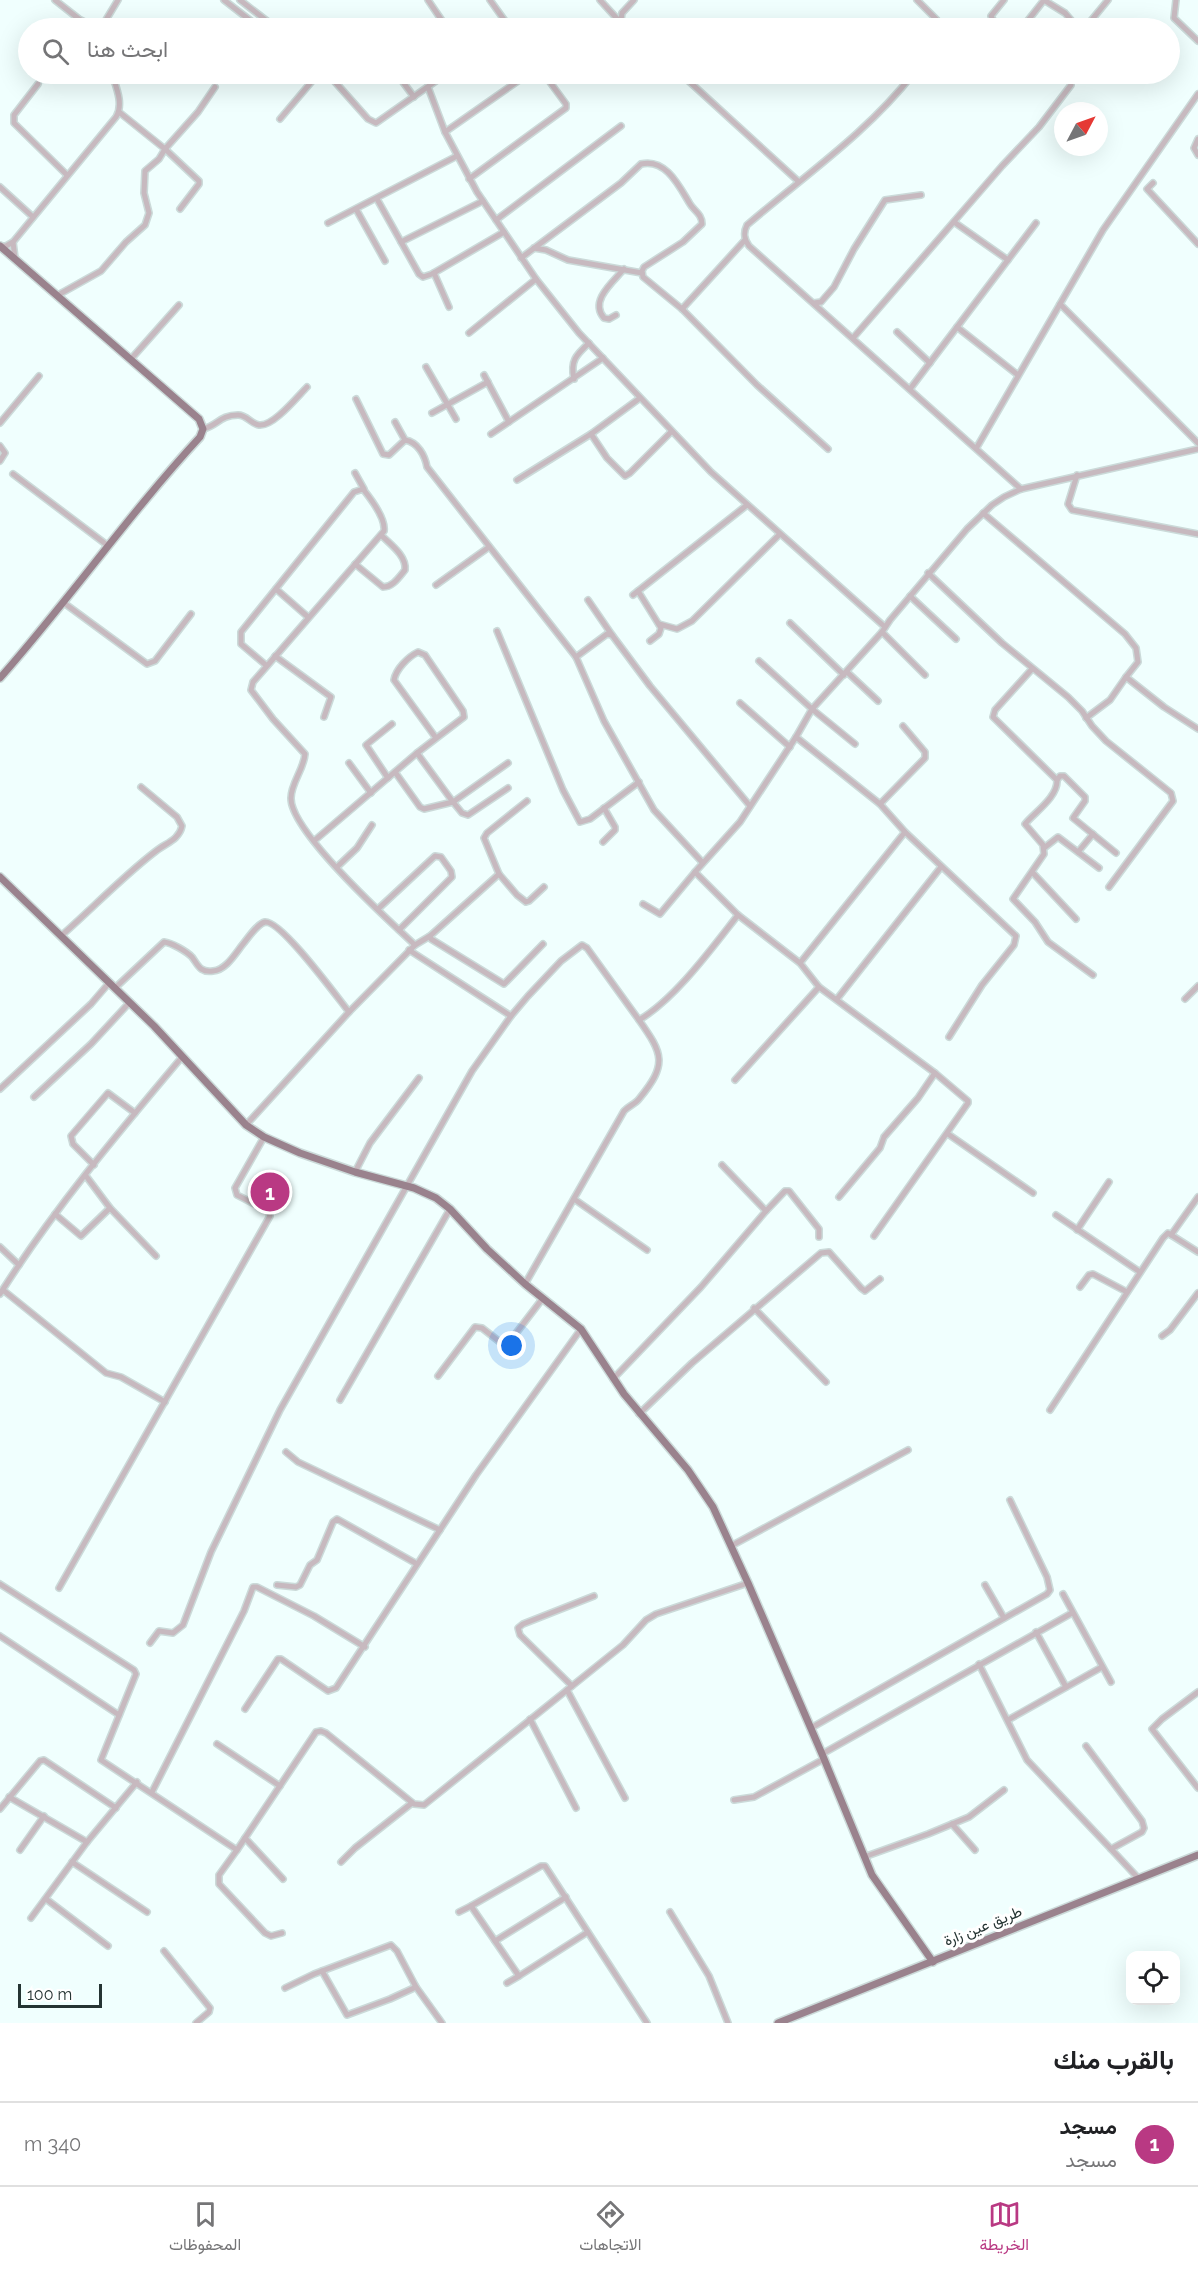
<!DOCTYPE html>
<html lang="ar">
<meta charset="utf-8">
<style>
:root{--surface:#fff;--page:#f2f2f2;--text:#202124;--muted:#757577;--line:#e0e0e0;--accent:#b93983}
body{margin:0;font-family:Raleway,Vazirmatn,sans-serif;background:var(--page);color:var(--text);direction:rtl}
.controls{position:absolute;right:18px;bottom:18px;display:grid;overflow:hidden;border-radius:12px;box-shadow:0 6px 24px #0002}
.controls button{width:54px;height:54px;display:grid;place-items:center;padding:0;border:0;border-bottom:2px solid var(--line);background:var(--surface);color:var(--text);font:30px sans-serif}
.compass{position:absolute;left:1054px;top:102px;width:54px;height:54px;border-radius:50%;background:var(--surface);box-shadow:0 6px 24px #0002;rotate:49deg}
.scale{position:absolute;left:18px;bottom:15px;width:84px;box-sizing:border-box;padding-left:6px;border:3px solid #253433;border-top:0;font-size:16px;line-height:21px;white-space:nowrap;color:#253433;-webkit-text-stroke:4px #fff;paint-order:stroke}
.you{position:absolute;left:512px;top:1346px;width:21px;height:21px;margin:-15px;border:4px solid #fff;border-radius:50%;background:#1a73e8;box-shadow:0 0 0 9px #1a73e833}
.badge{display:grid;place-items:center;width:39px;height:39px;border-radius:50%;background:var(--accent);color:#fff;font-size:20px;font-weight:700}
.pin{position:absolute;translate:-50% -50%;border:3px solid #fff;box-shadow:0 2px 6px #0006}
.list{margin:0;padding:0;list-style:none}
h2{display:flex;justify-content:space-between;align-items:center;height:78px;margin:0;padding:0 24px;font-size:26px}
h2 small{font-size:20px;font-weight:400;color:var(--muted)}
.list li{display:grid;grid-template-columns:39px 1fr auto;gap:18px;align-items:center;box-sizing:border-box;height:84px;padding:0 24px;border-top:2px solid var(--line)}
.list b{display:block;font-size:22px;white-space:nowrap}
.list p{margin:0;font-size:20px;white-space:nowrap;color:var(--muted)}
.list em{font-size:20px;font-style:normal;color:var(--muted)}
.icon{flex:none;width:33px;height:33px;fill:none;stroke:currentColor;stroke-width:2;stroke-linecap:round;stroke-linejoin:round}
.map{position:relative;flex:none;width:1198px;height:2023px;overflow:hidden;direction:ltr}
.search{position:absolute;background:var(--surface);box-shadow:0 6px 24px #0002;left:18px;right:18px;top:18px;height:66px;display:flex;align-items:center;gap:15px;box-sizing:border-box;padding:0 21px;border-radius:33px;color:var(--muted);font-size:22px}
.sheet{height:162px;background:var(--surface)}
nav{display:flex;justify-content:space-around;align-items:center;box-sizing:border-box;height:84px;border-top:2px solid var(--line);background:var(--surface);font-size:16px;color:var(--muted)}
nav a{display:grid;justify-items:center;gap:3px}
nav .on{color:var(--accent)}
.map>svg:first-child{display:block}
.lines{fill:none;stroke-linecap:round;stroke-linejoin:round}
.minor-casing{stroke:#cbdad9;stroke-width:8}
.major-casing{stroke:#cbdad9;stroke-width:10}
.minor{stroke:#c7b9bf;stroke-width:5}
.major{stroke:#9a828d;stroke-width:7}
.labels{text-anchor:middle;stroke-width:6;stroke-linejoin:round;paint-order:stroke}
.street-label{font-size:15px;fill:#253433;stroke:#fff}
</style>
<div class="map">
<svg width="1198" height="2023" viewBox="0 0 1198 2023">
<rect width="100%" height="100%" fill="#f0fffe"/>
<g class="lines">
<!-- minor casing -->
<g class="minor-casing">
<g id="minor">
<path d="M 55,0 L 79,19 L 96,28"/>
<path d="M 224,0 L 260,28"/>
<path d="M 240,0 L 276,28"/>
<path d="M 428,0 L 447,28"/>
<path d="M 490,0 L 510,28"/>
<path d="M 600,0 L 621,23"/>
<path d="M 917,0 L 937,20 L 940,28"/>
<path d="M 1044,0 L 1065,13 L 1078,28"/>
<path d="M 1176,0 L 1174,18 L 1198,41"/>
<path d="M 101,28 L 118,0"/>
<path d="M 626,28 L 621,20 L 622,13 L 634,0"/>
<path d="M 1003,28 L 993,20 L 991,16 L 1004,0"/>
<path d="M 1022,28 L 1044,0"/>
<path d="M 1085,28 L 1108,0"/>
<path d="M 328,74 L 368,119 L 376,123 L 446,74"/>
<path d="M 397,74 L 414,97"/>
<path d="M 681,74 L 798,181"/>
<path d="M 913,74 C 867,133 804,176 747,225 C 743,233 744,239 749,246 L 1021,489"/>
<path d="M 38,84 L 14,115 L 14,123 L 67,175"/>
<path d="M 428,87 L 445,132 L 477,192 L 536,279 L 579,333 L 711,472 L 885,627"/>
<path d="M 119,112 L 165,149 L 199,181 L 199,184 L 180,209"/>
<path d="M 280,119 L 313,80 L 313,74"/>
<path d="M 445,132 L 528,74"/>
<path d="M 1198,139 L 1194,148 L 1198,155"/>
<path d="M 469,179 L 566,108 L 566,104 L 544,74"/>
<path d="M 1153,183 L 1147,189 L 1198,244"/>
<path d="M 0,187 L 33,217"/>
<path d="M 377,199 L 419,274 L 423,277 L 432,274 L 504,232"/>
<path d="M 356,209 L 385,261"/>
<path d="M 496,220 L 621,126"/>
<path d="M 954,222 L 1008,260"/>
<path d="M 328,223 L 457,156"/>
<path d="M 13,242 L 15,258"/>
<path d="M 401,242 L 483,201"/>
<path d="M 0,246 L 6,246 L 13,242 L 116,117 C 124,104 116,87 112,74"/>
<path d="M 534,248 L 546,250 L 568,260 L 642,273"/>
<path d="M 521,258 L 621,183 L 641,164 C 666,158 679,186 690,204 C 694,211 702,214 702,224 L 683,242 L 644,267 L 642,271 L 643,277 L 682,309 L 757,385 L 828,449"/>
<path d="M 434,273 L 449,307"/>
<path d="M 58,295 L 101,271 L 126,242 L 145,225 L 149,213 L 144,193 L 145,171 L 159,159 L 165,149 L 198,112 L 215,87"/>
<path d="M 814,303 L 821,302 L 834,287 L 854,249 L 885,200 L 921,195"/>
<path d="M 1060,304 L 1198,443"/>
<path d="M 682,309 L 745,240"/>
<path d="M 616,315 L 609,319 L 604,318 C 589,301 613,282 624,269"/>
<path d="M 957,327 L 1018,375"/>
<path d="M 897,332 L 930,363"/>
<path d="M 469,333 L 536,279"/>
<path d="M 853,338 L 1002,166 L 1039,127 L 1071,85 L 1070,79 L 1064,74"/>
<path d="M 131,359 L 179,305"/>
<path d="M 426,367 L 456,419"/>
<path d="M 484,375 L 509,422"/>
<path d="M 574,379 C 570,361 576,355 589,343"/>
<path d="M 910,389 L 1036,223"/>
<path d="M 356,399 L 383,454 L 389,455 L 405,440"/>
<path d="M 432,413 L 488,382"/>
<path d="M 395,422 L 405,440 C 418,442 425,456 427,467 L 576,657 L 604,721 L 654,810 L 702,862"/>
<path d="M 0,423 L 39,376"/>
<path d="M 203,429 C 217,426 220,415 238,415 C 247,415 251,424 259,425 C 273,427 297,397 307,387"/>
<path d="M 491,434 L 603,358"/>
<path d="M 591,434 L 607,458 L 625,476 L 630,473 L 671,432"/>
<path d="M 0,446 L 5,453 L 0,461"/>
<path d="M 977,447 L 1103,230 L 1198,94"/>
<path d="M 355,473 L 364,489"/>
<path d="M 13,474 L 107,545"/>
<path d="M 1077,475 L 1068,504 L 1072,510 L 1198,534"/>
<path d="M 517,480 L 591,434 L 640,398"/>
<path d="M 983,513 L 1125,634 L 1136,648 L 1138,662 L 1126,677"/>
<path d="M 355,564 L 383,587 C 393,587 399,577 405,570 C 407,556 390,544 381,535"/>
<path d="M 928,573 L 1002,643 L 1068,697 L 1082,711 L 1092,726 L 1106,741 L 1171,793 L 1173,801 L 1109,887"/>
<path d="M 436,585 L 489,547"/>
<path d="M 276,589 L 308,617"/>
<path d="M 638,591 L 661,628 L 659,634 L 650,641"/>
<path d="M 633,595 L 747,505"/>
<path d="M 910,596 L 956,639"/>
<path d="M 588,600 L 612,635"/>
<path d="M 64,603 L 147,664 L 155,661 L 191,614"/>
<path d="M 790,623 L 844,675"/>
<path d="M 659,624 L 677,629 L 692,621 L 780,534"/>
<path d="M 497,631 L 563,790 L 580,822 L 590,819 L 639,782"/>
<path d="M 882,632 L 925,675"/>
<path d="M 275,656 L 331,697 L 324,717"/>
<path d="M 576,657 L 607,634 L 612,635 L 650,686 L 750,806"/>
<path d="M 759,661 L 812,709 L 855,744"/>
<path d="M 1032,669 L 995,710 L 993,717 L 1057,780 C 1058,797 1035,812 1025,824 L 1043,845 L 1044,854 L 1013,899 L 1035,922 L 1048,942 L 1093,975"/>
<path d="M 847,672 L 878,701"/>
<path d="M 740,703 L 790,747"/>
<path d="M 1086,718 L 1110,700 L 1126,677 L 1164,707 L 1198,729"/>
<path d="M 796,737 L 880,804 L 905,832 L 1016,936 L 1014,945 L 982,985 L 949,1037"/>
<path d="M 417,753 L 453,802 L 508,763"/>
<path d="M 349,763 L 371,793"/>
<path d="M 395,772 L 420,807 L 424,809 L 453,802 L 462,813 L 468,815 L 508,788"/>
<path d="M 388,778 L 366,745 L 392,724"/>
<path d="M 1057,780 L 1060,776 L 1064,776 L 1085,797 L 1085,801 L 1073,818 L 1116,853"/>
<path d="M 880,804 L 925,758 L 925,752 L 903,726"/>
<path d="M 314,841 L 417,753 L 464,717 L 463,711 L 425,655 L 418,652 C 408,657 396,669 394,680 L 436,738"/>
<path d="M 603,842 L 615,830 L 615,827 L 604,808"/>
<path d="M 1044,848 L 1058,837 L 1099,868"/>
<path d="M 1078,852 L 1093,834"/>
<path d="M 337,867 L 357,848 L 372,825"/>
<path d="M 1033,873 L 1076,919"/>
<path d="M 499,874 L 517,895 L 526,902 L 529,901 L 544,887"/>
<path d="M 643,904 L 660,914 L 695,872"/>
<path d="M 378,909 L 435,856 L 441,857 L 451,871 L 452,877 L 399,930"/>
<path d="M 61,936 C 93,908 122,877 156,851 C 166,843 179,840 182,826 L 177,817 L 141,787"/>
<path d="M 430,936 L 431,939 L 504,984 L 543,944"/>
<path d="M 415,945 L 430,936 L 499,874 L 484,838 L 487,833 L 527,801"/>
<path d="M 409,950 L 511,1016"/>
<path d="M 800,963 L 905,832"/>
<path d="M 115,988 L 164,942 C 172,943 186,951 192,957 C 198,965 200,973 213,971 C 226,970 235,954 243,944 C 248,938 257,924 265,922 C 281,920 337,997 349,1012"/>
<path d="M 837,999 L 941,867"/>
<path d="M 1185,999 L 1198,986"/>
<path d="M 735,1080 L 819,987"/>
<path d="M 0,1089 L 91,1004 L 109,983"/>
<path d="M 34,1097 L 91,1044 L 130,1002"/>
<path d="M 246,1125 L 349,1012 L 415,945 C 389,921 290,831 291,798 C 291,783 304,769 305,754 L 273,719 L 251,690 L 253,682 L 267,666 L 384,531 C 386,519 371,499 363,489 L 354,492 L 241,632 L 241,644 L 267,666"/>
<path d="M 948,1134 L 1033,1193"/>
<path d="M 94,1165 L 73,1144 L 71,1136 L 108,1093 L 135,1113"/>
<path d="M 355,1172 L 370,1143 L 419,1078"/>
<path d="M 86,1176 L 110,1208 L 156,1256"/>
<path d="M 839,1197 L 880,1148 L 884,1137 L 918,1098 L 935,1073"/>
<path d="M 574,1199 L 647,1250"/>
<path d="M 766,1211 L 785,1191 L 789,1191 L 819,1229 L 819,1237"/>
<path d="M 55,1214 L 81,1236 L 110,1208"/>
<path d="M 1056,1215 L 1140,1272"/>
<path d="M 1077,1230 L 1109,1182"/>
<path d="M 1171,1235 L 1198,1197"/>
<path d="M 874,1236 L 968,1103 L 968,1101 L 935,1073 L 819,987 L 800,963 L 738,915 L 695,872 L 740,822 L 796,737 L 812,709 L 882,632 L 890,620 L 967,529 L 992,505 L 1004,497 L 1021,489 L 1198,449"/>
<path d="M 0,1247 L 19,1265"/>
<path d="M 525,1284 L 624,1111 C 629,1106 635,1104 639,1099 C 668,1064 663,1054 639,1020"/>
<path d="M 1080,1287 L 1089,1275 L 1093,1274 L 1127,1292"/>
<path d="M 3,1290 L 106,1373 L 121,1377 L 165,1402"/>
<path d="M 0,1294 C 53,1210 118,1133 182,1057"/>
<path d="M 754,1308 L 826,1382"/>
<path d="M 1162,1336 L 1170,1330 L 1198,1293"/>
<path d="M 438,1376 L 475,1327 L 482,1328 L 505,1346 L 507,1345 L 543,1298"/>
<path d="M 613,1379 L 701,1287 L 766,1211 L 722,1165"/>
<path d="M 340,1400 L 450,1209"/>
<path d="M 1050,1410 L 1163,1238 L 1168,1233 L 1198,1252"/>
<path d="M 639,1414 L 692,1363 L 821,1253 L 829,1252 L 861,1288 L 865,1291 L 880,1279"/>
<path d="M 286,1452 L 298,1462 L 440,1530"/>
<path d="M 731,1546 L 908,1450"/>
<path d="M 0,1584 L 134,1670 L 136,1674 L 101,1760 L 237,1850 L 316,1732 L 321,1731 L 326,1733 L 414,1804 L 424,1805 L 623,1645 L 646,1620 L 656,1614 L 748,1583"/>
<path d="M 277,1585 L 296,1587 L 300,1585 L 310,1565 L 317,1560 L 333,1522 L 337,1519 L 417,1564"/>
<path d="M 985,1585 L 1004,1618"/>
<path d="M 59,1588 L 270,1216 L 268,1211 L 237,1195 L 235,1188 L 264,1137"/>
<path d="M 1063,1594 L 1111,1682"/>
<path d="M 1036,1632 L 1066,1687"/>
<path d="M 0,1636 L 119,1715"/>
<path d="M 150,1643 L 159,1631 L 173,1633 L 183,1625 L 211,1552 L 280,1410 L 472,1071 L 511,1016 L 528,996 L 561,961 L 582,945 L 587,948 L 639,1020 C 675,999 712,948 738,915"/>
<path d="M 979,1664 L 1027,1760 L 1111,1849"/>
<path d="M 572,1686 L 520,1635 L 518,1628 L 523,1624 L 594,1596"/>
<path d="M 567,1690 L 625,1798"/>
<path d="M 1198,1692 L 1162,1719 L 1152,1729 L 1198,1788"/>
<path d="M 245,1709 L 278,1659 L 281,1659 L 328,1691 L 336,1688 L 476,1475 L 581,1329"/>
<path d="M 530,1719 L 576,1808"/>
<path d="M 1008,1720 L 1102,1667"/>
<path d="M 811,1728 L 1047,1594 L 1050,1590 L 1047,1577 L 1010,1500"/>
<path d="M 217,1744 L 280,1786"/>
<path d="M 1086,1746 L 1142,1821 L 1144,1828 L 1142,1832 L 1111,1849 L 1139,1879"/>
<path d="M 822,1754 L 1072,1613"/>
<path d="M 152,1792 L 244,1611 L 253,1587 L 257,1587 L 314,1616 L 365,1647"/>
<path d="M 9,1797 L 87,1842"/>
<path d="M 734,1800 L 754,1797 L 824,1759"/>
<path d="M 0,1809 L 40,1761 L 44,1760 L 116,1808"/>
<path d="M 952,1824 L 975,1850"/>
<path d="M 245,1838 L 283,1879"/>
<path d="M 20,1850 L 44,1816"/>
<path d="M 237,1850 L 219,1875 L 219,1884 L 265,1933 L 271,1936 L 282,1933"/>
<path d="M 864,1857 L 928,1834 L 969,1817 L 1004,1790"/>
<path d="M 72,1862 L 147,1912"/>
<path d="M 341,1862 L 355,1848 L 412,1803"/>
<path d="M 46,1899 L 108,1946"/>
<path d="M 459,1912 L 471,1906"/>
<path d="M 670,1912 L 709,1976 L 728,2023"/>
<path d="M 31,1918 L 87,1842 L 137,1782"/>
<path d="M 588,1932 L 519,1976 L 471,1906 L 541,1866 L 545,1866 L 647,2023"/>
<path d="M 495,1941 L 566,1897"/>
<path d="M 164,1951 L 210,2008 L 209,2012 L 196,2023"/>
<path d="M 322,1971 L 347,2015 L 390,1999 L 416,1987"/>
<path d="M 507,1983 L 519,1976"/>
<path d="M 285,1988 L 314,1974 L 391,1945 L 397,1951 L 416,1987 L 442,2023"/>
</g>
</g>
<!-- major casing -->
<g class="major-casing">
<g id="major">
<path d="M 0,246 L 199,419 L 203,429 L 200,437 C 129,514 69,600 0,678"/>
<path d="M 0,877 L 154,1026 L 246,1125 L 264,1137 L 300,1153 L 355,1172 L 414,1188 L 436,1198 L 450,1209 L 487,1249 L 525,1284 L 581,1329 L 624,1394 L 688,1470 L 713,1507 L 748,1583 L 822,1754 L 872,1875 L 933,1962"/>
<path d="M 778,2023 L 1198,1855"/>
</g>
</g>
<!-- minor -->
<use href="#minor" class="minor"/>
<!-- major -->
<use href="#major" class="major"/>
</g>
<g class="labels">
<!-- street labels -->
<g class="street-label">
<text transform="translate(983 1926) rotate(-22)" y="5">طريق عين زارة</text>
</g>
</g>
</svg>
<div class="controls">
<button><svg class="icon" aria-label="locate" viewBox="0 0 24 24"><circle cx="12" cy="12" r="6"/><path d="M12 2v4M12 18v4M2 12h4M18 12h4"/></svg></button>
</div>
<svg class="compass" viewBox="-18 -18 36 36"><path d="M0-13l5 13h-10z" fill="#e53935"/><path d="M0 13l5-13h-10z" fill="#757577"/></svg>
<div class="scale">100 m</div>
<div class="you"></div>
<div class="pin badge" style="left:270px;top:1192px">1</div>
<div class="search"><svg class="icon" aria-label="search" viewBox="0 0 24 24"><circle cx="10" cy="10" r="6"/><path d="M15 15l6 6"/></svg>ابحث هنا</div>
</div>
<section class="sheet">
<h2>بالقرب منك<small></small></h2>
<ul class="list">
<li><span class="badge">1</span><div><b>مسجد</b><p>مسجد</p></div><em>340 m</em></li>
</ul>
</section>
<nav>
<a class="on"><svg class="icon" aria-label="map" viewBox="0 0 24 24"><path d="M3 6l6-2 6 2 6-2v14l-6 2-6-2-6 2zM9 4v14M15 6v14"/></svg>الخريطة</a>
<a><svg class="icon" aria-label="directions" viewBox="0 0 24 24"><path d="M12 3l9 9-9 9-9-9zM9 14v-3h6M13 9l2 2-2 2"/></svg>الاتجاهات</a>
<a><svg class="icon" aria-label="saved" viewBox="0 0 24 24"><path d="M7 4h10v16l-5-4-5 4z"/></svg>المحفوظات</a>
</nav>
